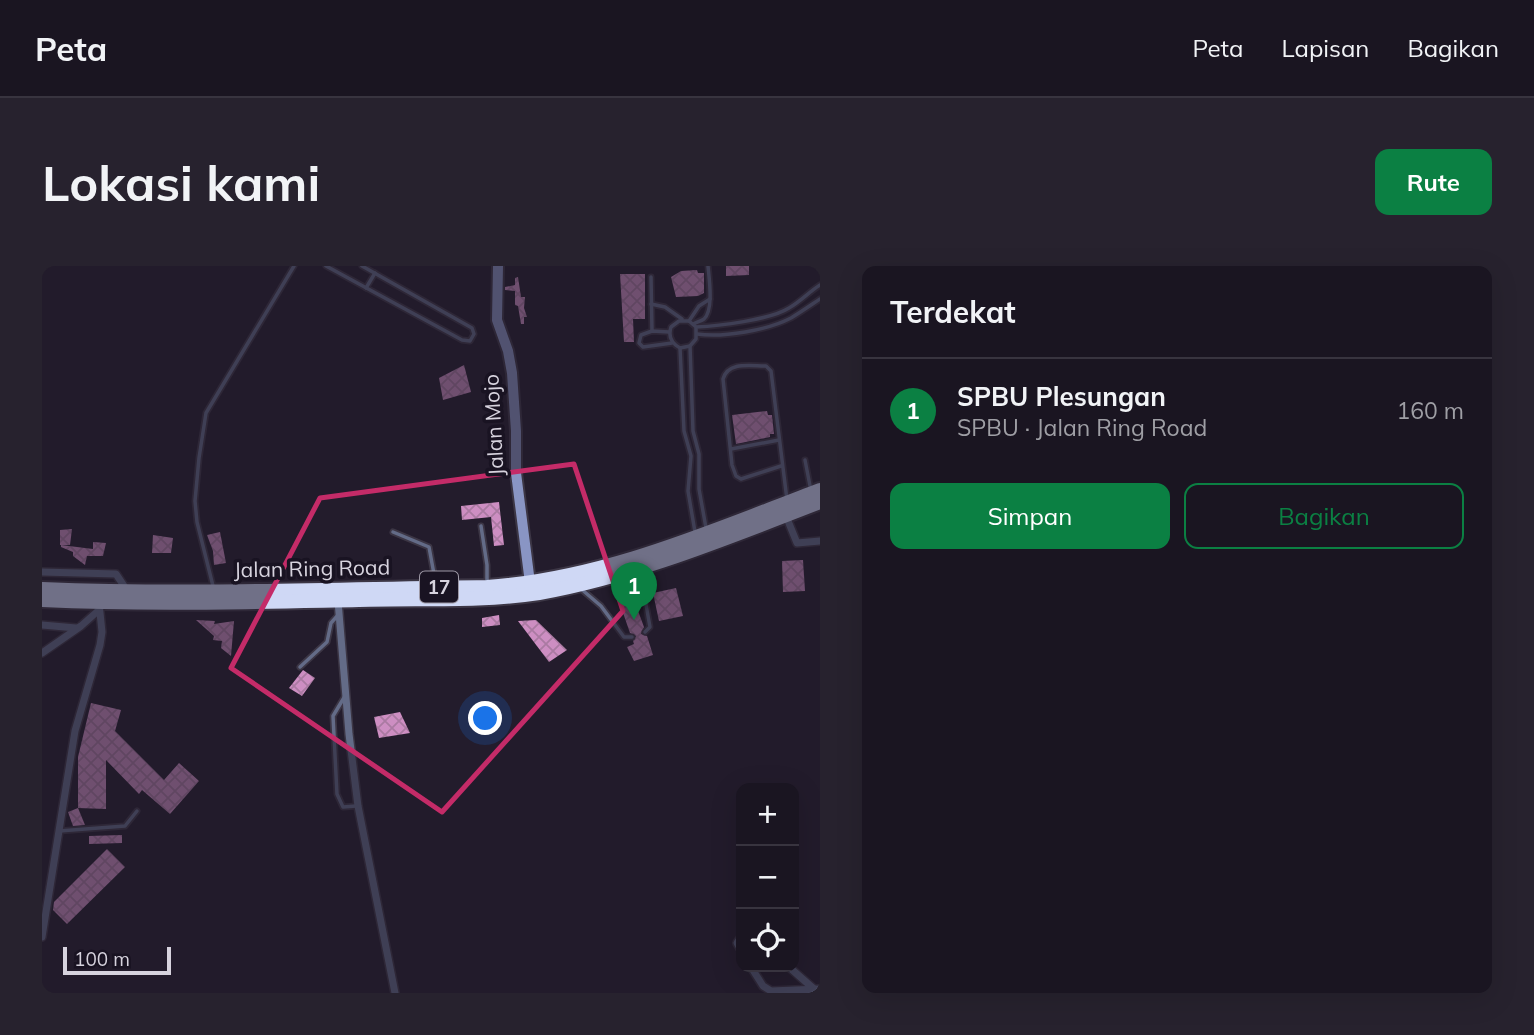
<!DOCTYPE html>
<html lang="id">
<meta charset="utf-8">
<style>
:root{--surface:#1a1521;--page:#27222e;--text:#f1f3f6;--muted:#9f9fa5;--line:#38343f;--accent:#0b8043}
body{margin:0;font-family:Mulish,sans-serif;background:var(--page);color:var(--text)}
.controls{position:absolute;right:21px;bottom:21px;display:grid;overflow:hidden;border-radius:14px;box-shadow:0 7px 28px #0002}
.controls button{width:63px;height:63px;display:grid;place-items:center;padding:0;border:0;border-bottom:2px solid var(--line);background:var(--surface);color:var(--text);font:35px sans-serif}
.scale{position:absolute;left:21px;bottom:18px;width:108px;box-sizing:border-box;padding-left:7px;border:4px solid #d7d3de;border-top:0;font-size:19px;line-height:24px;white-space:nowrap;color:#d7d3de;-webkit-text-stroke:5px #191322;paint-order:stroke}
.you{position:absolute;left:444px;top:453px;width:24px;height:24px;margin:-18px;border:5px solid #fff;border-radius:50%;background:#1a73e8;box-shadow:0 0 0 10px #1a73e833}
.badge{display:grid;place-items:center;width:46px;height:46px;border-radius:50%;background:var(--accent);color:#fff;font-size:23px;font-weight:700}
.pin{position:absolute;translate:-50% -58px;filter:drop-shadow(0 2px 4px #0008)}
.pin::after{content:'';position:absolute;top:37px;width:24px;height:21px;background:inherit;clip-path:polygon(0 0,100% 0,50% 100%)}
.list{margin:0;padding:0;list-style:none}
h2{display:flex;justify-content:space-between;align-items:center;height:91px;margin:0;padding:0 28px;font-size:30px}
h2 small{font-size:23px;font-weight:400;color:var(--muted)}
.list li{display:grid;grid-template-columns:46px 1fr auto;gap:21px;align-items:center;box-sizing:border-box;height:105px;padding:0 28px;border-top:2px solid var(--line)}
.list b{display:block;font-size:26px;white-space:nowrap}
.list p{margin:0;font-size:23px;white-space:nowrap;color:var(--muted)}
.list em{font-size:23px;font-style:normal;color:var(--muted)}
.actions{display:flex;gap:14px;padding:21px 28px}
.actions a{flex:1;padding:16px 0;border:2px solid var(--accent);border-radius:14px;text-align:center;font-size:24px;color:var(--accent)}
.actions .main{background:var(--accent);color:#fff}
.icon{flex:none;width:38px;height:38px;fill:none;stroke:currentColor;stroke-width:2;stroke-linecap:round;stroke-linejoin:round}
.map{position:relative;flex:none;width:778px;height:727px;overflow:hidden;border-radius:14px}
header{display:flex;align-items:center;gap:42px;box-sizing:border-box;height:98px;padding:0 35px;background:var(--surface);border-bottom:2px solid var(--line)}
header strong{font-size:33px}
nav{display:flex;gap:38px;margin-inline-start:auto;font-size:24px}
.intro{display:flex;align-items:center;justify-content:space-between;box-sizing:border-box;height:168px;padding:0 42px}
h1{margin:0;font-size:49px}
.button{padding:18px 32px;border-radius:14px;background:var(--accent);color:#fff;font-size:24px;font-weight:700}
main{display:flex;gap:42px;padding:0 42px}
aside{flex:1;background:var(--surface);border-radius:14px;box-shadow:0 7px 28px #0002}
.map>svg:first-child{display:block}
.building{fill:url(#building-cross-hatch)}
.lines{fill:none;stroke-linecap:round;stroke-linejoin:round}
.lane-casing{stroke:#3c3645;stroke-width:7}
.street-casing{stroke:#3c3645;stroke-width:10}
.secondary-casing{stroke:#3c3645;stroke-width:14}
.highway-casing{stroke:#3c3645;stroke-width:18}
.lane{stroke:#636b87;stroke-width:3.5}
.street{stroke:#636b87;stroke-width:7}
.secondary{stroke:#8995c4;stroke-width:10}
.highway{stroke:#cfd8f5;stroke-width:14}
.marked{fill:none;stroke:#c42b68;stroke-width:5;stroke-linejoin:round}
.labels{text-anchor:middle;stroke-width:7;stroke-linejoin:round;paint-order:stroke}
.shield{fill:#191322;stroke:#9e99a6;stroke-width:2}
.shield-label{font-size:19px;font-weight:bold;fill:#d7d3de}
.street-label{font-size:21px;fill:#d7d3de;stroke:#191322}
</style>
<header>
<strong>Peta</strong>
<nav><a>Peta</a><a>Lapisan</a><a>Bagikan</a></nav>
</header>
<div class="intro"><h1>Lokasi kami</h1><a class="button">Rute</a></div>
<main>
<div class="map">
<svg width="778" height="727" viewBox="0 0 778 727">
<defs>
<pattern id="building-cross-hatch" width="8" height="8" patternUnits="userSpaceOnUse" patternTransform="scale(1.75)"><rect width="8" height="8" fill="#cd8ec2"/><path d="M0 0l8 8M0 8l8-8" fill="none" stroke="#aa7aa2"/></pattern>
</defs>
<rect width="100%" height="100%" fill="#231c2c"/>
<!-- building -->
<g class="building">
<path d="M 684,0 L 707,0 L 707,9 L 684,10 Z"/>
<path d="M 655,4 L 656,7 L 662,7 L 662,27 L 656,30 L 634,31 L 629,11 L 639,5 Z"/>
<path d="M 578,8 L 603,8 L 603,53 L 591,53 L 592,76 L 582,76 Z"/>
<path d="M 476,11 L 479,31 L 483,31 L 482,42 L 485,51 L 482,51 L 482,58 L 479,58 L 476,40 L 473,39 L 473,25 L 463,24 L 463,21 L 473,19 L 473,12 Z"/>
<path d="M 422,99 L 429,126 L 401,134 L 397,112 Z"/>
<path d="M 725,145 L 726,149 L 730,149 L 732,168 L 728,168 L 728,171 L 694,178 L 690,149 Z"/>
<path d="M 457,236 L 462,279 L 452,280 L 449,251 L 420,254 L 419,240 Z"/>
<path d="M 30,263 L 28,279 L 18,279 L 18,264 Z"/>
<path d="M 178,266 L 184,297 L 172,299 L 171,285 L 165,269 Z"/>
<path d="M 111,269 L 131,272 L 129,287 L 110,287 Z"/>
<path d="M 51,276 L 64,277 L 61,290 L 45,290 L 43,299 L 31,290 L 31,286 L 19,281 L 19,279 L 51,283 Z"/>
<path d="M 761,294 L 763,325 L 741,326 L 740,295 Z"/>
<path d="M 634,322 L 641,350 L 617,355 L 611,327 Z"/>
<path d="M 592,334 L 602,361 L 599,368 L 605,370 L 611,389 L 592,395 L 585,381 L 592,378 L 591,375 L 594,370 L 588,367 L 578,338 Z"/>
<path d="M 457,349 L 458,359 L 440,361 L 440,352 Z"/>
<path d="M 154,354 L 173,355 L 172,358 L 192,355 L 189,390 L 179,382 L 180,375 L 171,374 L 172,370 Z"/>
<path d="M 494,354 L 525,384 L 507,396 L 476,355 Z"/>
<path d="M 261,404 L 273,412 L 260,430 L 247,422 Z"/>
<path d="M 49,437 L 79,444 L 73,465 L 122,514 L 137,497 L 157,515 L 128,548 L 100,524 L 97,528 L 64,494 L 64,543 L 36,542 L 36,491 Z"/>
<path d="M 358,446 L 368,467 L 337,472 L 332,451 Z"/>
<path d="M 36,542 L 43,559 L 31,560 L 26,546 Z"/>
<path d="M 80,569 L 80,577 L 47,578 L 47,570 Z"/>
<path d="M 65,583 L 83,601 L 25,658 L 11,644 L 12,636 Z"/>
</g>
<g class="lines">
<!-- lane casing -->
<g class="lane-casing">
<g id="lane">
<path d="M 284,0 L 420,74 L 428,75 L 432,68 L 430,62 L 320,0"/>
<path d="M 609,11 L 610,65"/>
<path d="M 324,22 L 333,7"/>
<path d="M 609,38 L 623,41 L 640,53"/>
<path d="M 647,55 L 657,40 L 668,33"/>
<path d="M 651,58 C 655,56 659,55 662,53 C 672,44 667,12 666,0"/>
<path d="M 654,61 L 654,73 L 648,80 L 638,82 C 629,77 626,70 629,61 L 637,55 L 647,55 L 654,61 C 676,60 728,54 747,42 C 758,36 767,26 778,19"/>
<path d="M 627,66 L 610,65 L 599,69 L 597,77 L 601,81 L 630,77"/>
<path d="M 655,68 C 681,72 726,64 749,52 C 759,46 769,39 778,33"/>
<path d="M 648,80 L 651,165 L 657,188 L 657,223 L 664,262"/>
<path d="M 638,82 L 642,165 L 649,190 L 646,225 L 653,266"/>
<path d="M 689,183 L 737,174"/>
<path d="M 763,194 L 769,225"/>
<path d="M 739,200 L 699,213 L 694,210 L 690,199 L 681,113 C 686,95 709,100 724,100 L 729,105 L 745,234"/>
<path d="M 439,260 L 445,299 L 445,318"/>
<path d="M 351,266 L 387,281 L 394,319"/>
<path d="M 601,305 L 601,322 L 608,361 L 603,366"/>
<path d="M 171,320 L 155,256 L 153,235 L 157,192 L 164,147 L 252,0"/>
<path d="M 538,322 L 559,340 L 582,371 L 590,371"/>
<path d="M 258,401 L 285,376 L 289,357 L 297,348"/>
<path d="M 303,430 L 291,450 L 295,528 L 301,541 L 314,540"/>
<path d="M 17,565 L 83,560 L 95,545"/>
</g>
</g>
<!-- street casing -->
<g class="street-casing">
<g id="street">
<path d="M 744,250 L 755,277 L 778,275"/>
<path d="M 0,306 L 74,308 L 86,326"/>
<path d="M 296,335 L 307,468 L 316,540 L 353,727"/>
<path d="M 0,359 L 34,362"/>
<path d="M 0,387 L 39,360 L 57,344"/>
<path d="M 0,671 L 33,465 L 58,379 L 60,366 L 57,337"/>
<path d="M 699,671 L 695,677 L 699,684"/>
<path d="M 709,701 L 721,720 L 729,725 L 778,723"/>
<path d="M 747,701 L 772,723"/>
</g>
</g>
<!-- secondary casing -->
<g class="secondary-casing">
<path id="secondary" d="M 456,0 L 455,54 L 466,85 L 470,107 L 474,165 L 474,207 L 488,317"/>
</g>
<!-- highway casing -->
<g class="highway-casing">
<g id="highway">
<path d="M 0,323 C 148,329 296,323 445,321 C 562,313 670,265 778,224"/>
<path d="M 0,334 C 106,339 211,336 317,334 C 376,332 438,336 497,327 C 593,310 687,271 778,236"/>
</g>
</g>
<!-- lane -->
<use href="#lane" class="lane"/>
<!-- street -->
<use href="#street" class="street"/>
<!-- secondary -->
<use href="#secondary" class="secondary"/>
<!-- highway -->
<use href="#highway" class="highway"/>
</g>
<!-- marked area -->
<path d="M0 0H778V727H0ZM 532,198 L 581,345 L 400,546 L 189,402 L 278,232 Z" fill="#231c2c" fill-opacity=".55" fill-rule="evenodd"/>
<path class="marked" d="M 532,198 L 581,345 L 400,546 L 189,402 L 278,232 Z"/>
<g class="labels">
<!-- shield labels -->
<rect class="shield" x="378" y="305.5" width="38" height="31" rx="5"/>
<g class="shield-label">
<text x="397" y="328">17</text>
</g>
<!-- street labels -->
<g class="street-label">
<text transform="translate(452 159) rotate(-93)" y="7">Jalan Mojo</text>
<text transform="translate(270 303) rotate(-1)" y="7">Jalan Ring Road</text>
</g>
</g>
</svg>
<div class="controls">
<button>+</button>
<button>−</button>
<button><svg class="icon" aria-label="locate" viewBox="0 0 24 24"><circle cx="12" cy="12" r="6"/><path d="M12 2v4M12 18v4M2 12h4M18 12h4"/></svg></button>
</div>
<div class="scale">100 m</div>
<div class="you"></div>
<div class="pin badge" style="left:592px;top:354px">1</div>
</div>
<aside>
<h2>Terdekat<small></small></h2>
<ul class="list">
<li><span class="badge">1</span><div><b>SPBU Plesungan</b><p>SPBU · Jalan Ring Road</p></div><em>160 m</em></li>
</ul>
<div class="actions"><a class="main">Simpan</a><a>Bagikan</a></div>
</aside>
</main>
